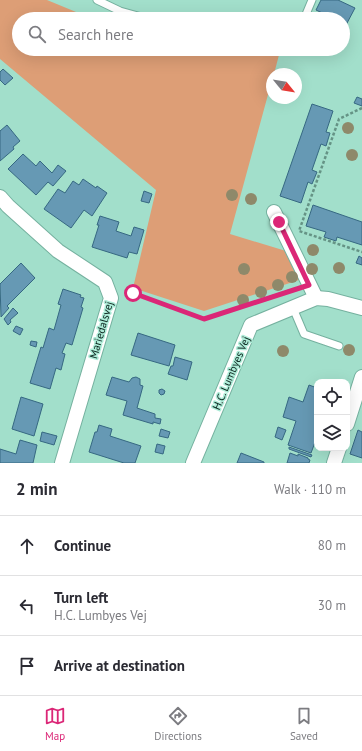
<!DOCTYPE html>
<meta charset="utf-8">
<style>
:root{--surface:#fff;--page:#f2f2f3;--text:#2b2b33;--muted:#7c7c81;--line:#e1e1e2;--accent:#db2777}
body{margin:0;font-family:"PT Sans",sans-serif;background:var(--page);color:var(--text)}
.controls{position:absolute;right:12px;bottom:12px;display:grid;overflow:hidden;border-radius:8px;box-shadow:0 4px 16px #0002}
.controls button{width:36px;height:36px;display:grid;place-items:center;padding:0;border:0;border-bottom:1px solid var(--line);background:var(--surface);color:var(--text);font:20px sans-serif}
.compass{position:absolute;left:266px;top:68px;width:36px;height:36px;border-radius:50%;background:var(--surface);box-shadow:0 4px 16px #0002;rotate:120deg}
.stop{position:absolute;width:12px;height:12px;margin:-9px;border:3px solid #db2777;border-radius:50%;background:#fff}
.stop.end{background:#db2777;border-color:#fff;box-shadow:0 1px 4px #0008}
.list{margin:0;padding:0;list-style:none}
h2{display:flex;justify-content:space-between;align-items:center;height:52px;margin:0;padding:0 16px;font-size:17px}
h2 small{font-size:13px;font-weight:400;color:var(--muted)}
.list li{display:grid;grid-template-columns:26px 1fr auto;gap:12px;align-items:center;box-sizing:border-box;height:60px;padding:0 16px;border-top:1px solid var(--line)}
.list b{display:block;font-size:15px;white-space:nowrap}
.list p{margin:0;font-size:13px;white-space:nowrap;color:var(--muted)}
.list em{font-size:13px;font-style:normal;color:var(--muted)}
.icon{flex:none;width:22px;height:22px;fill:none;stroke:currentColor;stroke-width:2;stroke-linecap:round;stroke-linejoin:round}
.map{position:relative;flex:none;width:362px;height:463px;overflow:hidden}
.search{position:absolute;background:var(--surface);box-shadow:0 4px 16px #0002;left:12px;right:12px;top:12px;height:44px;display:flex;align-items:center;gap:10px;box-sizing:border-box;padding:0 14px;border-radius:22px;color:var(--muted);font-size:15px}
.sheet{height:232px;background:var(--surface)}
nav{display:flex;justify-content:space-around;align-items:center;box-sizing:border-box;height:56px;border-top:1px solid var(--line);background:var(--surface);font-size:11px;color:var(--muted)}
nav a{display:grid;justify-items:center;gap:2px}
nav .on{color:var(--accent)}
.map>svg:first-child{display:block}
.green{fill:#dd9e76}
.building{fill:#6699b4;stroke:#366882}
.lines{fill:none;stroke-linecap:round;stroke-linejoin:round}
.service-casing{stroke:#75b19f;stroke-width:9}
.minor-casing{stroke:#75b19f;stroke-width:16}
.path{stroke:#659385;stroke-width:2.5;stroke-dasharray:3 2;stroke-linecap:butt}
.service{stroke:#fff;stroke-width:7}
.minor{stroke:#fff;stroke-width:14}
.tree{fill:#8e896a}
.route{stroke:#db2777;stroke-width:5}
.labels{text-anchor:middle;stroke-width:3;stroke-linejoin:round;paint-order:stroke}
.street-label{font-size:11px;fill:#0a241d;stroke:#aeecd8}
</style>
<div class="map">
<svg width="362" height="463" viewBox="0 0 362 463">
<rect width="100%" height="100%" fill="#a2dfcb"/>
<!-- green -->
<path class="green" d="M 0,0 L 47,0 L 93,19 L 19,19 L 19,49 L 165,49 L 174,53 L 280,51 L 274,74 L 272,74 L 272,80 L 230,234 L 286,251 L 299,280 L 204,311 L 133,288 L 156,190 L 0,59 Z"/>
<!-- building -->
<g class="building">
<path d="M 321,0 L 338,0 L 355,8 L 346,25 L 343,23 L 343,19 L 335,19 L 316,10 Z"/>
<path d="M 3,69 L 13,78 L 5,85 L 0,80 L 0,72 Z"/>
<path d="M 357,97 L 362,99 L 362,106 L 354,103 Z"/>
<path d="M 312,104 L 333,111 L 326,132 L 330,133 L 326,146 L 321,144 L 312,170 L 317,172 L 312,184 L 308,182 L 301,203 L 280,196 Z"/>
<path d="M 7,125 L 20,141 L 13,147 L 14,149 L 0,161 L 0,131 Z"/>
<path d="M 23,154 L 36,166 L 40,161 L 52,173 L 58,165 L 66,171 L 53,186 L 48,182 L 36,195 L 8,169 Z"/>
<path d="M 83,179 L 96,188 L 97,186 L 107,193 L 92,216 L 84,210 L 71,228 L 44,209 L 58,189 L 65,193 L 73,181 L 79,185 Z"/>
<path d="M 144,191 L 152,194 L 149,203 L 141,201 Z"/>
<path d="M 313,205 L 362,222 L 362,245 L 337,237 L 336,241 L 324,237 L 326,232 L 306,226 Z"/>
<path d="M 100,216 L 119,222 L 116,231 L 131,236 L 134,227 L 144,230 L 137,254 L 129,252 L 127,258 L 92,247 L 99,225 L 97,225 Z"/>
<path d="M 359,256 L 362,258 L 362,265 L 356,263 Z"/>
<path d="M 21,263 L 35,278 L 7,306 L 9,308 L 1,317 L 0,284 Z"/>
<path d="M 63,289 L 81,295 L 80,297 L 84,298 L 81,307 L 83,308 L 72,345 L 66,343 L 62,353 L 65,354 L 61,370 L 56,368 L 50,389 L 30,383 L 41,347 L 43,348 L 49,328 L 54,330 L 61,305 L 58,304 Z"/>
<path d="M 13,308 L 18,313 L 10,320 L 11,322 L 8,325 L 4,319 Z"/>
<path d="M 16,326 L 23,329 L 20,335 L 13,331 Z"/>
<path d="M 138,333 L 175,345 L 169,366 L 131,355 Z"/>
<path d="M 31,341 L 37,342 L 36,347 L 30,345 Z"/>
<path d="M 175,357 L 192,362 L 187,380 L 168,374 L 171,366 L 173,366 Z"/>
<path d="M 112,377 L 129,382 L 132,378 L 136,377 L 140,379 L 140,385 L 143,386 L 137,408 L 155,414 L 155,418 L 161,419 L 160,424 L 153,422 L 153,424 L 123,415 L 127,401 L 106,395 Z"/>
<path d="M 309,385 L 317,388 L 317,437 L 311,453 L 288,445 L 296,421 L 283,417 L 289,397 L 303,402 Z"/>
<path d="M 162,389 L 165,391 L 164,394 L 161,395 L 159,393 L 159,390 Z"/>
<path d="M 21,397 L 43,404 L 34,436 L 12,429 Z"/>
<path d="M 99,425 L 112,429 L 110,436 L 141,446 L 135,463 L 124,463 L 89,452 L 95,432 L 97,432 Z"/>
<path d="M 278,427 L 286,430 L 282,440 L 275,437 Z"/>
<path d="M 161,429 L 170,432 L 168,438 L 159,436 Z"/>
<path d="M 358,430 L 362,432 L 362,458 L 350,454 Z"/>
<path d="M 42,432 L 57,436 L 54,445 L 40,441 Z"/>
<path d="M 20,440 L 37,445 L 33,463 L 0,463 L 0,449 L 16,454 Z"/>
<path d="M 157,444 L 165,446 L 163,454 L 155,452 Z"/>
<path d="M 289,447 L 312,455 L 311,457 L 289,449 Z"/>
<path d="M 241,453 L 264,462 L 264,463 L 237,463 Z"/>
<path d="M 290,453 L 298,456 L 298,454 L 308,458 L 308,459 L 310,460 L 309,463 L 287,463 Z"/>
</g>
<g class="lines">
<!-- service casing -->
<g class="service-casing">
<g id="service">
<path d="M 97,0 L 120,11 L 149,19"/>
<path d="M 304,19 L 312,0"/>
<path d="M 293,308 L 304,334 L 339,346"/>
</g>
</g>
<!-- minor casing -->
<g class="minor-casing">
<g id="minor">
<path d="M 0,197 L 8,206 L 58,251 L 105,282 L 111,298 L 62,463"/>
<path d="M 274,212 L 316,298"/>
<path d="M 347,424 L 362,377"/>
<path d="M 193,463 L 251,325 L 316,298 L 328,299 L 362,308"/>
<path d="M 334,463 L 339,448"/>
</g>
</g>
<!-- path -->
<g class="path">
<path d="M 362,108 L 339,119 L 299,231 L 362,252"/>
<path d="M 126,295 L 133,293 L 204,319 L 291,290"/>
</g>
<!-- service -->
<use href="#service" class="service"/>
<!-- minor -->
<use href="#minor" class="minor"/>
</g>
<!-- trees -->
<g class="tree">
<circle cx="348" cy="128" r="6"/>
<circle cx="352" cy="155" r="6"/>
<circle cx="232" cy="195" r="6"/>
<circle cx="251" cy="199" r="6"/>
<circle cx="313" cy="250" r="6"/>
<circle cx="339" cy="268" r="6"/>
<circle cx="244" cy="269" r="6"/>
<circle cx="312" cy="269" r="6"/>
<circle cx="292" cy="277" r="6"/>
<circle cx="278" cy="285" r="6"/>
<circle cx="261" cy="292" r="6"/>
<circle cx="243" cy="300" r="6"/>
<circle cx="349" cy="350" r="6"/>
<circle cx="283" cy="351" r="6"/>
</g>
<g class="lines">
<!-- route -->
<path class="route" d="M 133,293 L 204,319 L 309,285 L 279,222"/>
</g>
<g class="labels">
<!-- street labels -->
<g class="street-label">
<text transform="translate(101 330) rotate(-74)" y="4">Mariedalsvej</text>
<text transform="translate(231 373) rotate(-67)" y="4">H.C. Lumbyes Vej</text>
</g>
</g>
</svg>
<div class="controls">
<button><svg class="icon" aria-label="locate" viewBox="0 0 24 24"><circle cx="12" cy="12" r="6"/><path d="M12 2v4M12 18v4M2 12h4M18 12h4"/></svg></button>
<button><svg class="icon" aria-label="layers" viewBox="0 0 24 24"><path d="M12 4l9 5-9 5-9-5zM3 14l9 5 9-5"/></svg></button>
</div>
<svg class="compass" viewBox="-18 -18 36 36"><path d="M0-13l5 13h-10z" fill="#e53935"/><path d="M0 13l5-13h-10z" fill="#7c7c81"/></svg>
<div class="stop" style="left:133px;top:293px"></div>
<div class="stop end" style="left:279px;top:222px"></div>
<div class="search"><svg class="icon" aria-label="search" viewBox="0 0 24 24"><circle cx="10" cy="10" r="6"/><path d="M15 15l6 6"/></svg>Search here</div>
</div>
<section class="sheet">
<h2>2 min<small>Walk · 110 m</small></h2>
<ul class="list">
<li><svg class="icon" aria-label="ahead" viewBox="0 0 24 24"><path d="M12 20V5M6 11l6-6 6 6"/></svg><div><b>Continue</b></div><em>80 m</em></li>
<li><svg class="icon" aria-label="left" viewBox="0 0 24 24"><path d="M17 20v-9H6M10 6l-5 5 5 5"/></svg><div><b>Turn left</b><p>H.C. Lumbyes Vej</p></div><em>30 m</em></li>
<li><svg class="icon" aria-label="arrive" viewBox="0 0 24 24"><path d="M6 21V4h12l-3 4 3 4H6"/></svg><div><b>Arrive at destination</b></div></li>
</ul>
</section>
<nav>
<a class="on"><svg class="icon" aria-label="map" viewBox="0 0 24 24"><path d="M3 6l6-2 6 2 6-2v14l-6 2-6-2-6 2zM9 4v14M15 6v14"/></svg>Map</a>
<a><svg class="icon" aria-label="directions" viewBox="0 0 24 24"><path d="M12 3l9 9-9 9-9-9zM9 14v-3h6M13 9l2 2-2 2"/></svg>Directions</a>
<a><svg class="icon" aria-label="saved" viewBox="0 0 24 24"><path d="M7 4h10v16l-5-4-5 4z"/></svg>Saved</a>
</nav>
